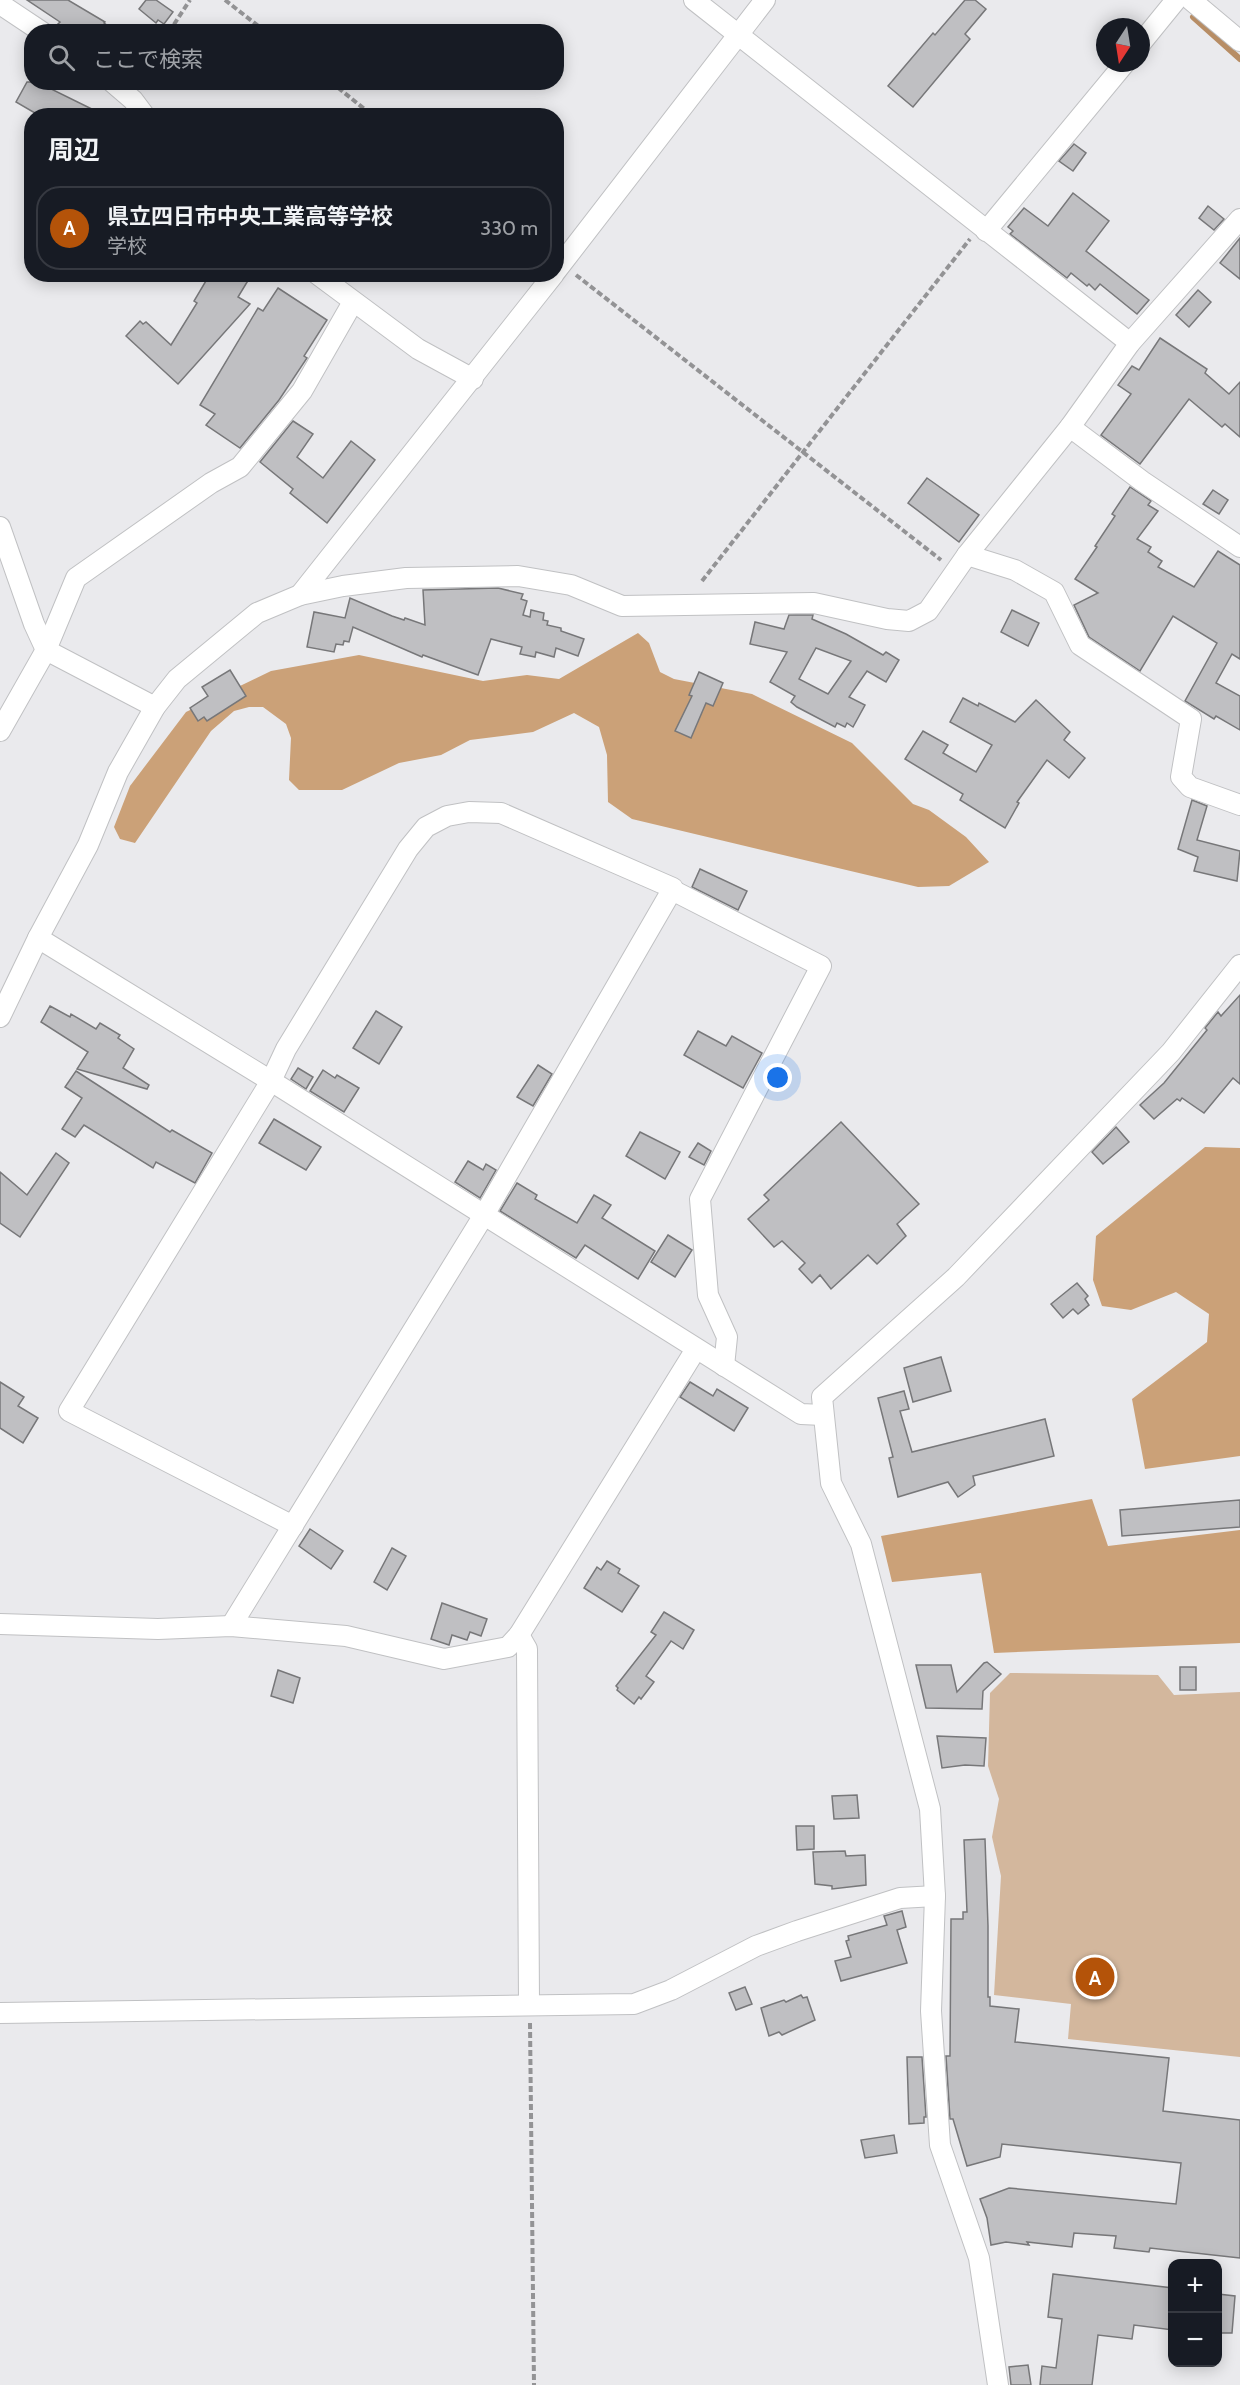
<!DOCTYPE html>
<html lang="ja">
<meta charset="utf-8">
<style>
:root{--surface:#171b24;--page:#20242c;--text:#f1f3f6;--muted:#9ea1a6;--line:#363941;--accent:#b45309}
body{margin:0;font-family:Cabin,"Noto Sans JP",sans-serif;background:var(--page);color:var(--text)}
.controls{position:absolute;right:18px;bottom:18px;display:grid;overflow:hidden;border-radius:12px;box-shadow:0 3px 15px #0003}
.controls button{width:54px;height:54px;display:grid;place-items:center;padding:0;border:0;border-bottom:2px solid var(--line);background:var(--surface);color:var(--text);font:30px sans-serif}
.compass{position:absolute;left:1096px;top:18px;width:54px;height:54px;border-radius:50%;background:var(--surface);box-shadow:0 3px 15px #0003;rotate:192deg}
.you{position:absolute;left:778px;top:1078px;width:21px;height:21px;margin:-15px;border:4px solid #fff;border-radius:50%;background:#1a73e8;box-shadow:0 0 0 9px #1a73e833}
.badge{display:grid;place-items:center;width:39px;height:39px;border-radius:50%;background:var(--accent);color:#fff;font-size:20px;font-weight:700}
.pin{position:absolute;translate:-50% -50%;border:3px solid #fff;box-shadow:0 2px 6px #0006}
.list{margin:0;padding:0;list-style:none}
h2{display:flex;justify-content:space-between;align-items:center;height:78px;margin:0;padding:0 24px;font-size:26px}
h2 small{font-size:20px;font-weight:400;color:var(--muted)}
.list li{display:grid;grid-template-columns:39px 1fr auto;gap:18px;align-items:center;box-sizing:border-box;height:84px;margin:0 12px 12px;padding:0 12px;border:2px solid var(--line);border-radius:24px}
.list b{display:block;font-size:22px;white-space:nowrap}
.list p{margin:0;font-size:20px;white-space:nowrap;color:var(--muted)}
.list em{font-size:20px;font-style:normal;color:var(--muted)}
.icon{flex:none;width:33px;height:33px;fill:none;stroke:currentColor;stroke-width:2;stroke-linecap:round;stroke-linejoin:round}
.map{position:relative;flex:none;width:1240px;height:2385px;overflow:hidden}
.search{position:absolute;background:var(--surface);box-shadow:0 3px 15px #0003;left:24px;top:24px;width:540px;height:66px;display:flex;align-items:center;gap:15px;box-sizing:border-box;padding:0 21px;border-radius:24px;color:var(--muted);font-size:22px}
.panel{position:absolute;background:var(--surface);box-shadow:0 3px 15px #0003;left:24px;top:108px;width:540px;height:174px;border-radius:24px}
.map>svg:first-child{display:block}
.green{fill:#d3b79d}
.forest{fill:#cba178}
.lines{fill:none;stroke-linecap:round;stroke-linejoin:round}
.stream{stroke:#b78d65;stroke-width:6}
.building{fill:#bfbfc2;stroke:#777779;stroke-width:1.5;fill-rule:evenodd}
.minor-casing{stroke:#c0c1c3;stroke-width:22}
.path{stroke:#939395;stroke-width:4;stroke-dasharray:6 3;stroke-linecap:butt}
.minor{stroke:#fff;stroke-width:20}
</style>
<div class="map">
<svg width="1240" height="2385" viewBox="0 0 1240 2385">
<rect width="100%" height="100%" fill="#eaeaed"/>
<!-- green -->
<path class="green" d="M 1010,1673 L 1158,1675 L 1174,1695 L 1240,1692 L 1240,2057 L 1068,2039 L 1071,2004 L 994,1995 L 1001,1876 L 992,1837 L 999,1799 L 988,1766 L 990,1693 Z"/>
<!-- forest -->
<g class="forest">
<path d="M 638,633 L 649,643 L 660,672 L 674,679 L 752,694 L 852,743 L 913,804 L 929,810 L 966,837 L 989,862 L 949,886 L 918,887 L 632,819 L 608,802 L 607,755 L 599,727 L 574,713 L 533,732 L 470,740 L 441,755 L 399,763 L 342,790 L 299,790 L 289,780 L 291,738 L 286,724 L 263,707 L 249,707 L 234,711 L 211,731 L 135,843 L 120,839 L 114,827 L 130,786 L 186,712 L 271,671 L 359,655 L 483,681 L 527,675 L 559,679 Z"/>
<path d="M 1205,1147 L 1240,1148 L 1240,1456 L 1145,1469 L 1132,1399 L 1207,1342 L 1209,1314 L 1176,1292 L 1131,1310 L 1102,1306 L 1093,1280 L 1096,1236 Z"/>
<path d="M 1092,1499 L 1108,1546 L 1240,1530 L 1240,1643 L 994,1653 L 981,1573 L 892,1582 L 881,1536 Z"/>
</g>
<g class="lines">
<!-- stream -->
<path class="stream" d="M 1193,17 L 1240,59"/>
</g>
<!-- building -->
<g class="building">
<path d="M 27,0 L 68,0 L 105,22 L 104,23 L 117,32 L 70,32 L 58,24 L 60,22 Z"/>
<path d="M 146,0 L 156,0 L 173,12 L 164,24 L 158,20 L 156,23 L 139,9 Z"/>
<path d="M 965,0 L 975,0 L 986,9 L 965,34 L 970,39 L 913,107 L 888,86 L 933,33 L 935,35 Z"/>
<path d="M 27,82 L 52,82 L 49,88 L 106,116 L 40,116 L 16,102 Z"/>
<path d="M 1074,144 L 1086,153 L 1073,171 L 1059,161 Z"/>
<path d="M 1073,193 L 1109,221 L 1086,251 L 1149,300 L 1137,314 L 1100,284 L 1095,290 L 1089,284 L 1087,286 L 1071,273 L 1067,278 L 1010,234 L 1013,231 L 1008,227 L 1024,208 L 1048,226 Z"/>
<path d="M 1208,206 L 1224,219 L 1214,230 L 1199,218 Z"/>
<path d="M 1240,238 L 1240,279 L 1220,263 Z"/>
<path d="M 210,274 L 252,274 L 238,297 L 250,304 L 178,384 L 126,336 L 140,321 L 143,324 L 146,322 L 171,345 L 197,303 L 194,301 Z"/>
<path d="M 278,288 L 327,320 L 304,356 L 307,358 L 279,400 L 240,448 L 206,425 L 215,414 L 200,405 L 258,308 L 263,311 Z"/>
<path d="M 1198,290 L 1211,302 L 1189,327 L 1176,315 Z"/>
<path d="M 1160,338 L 1207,369 L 1205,373 L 1229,394 L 1240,382 L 1240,437 L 1225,424 L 1222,427 L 1189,399 L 1140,464 L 1101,435 L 1131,394 L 1118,385 L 1132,366 L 1139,370 Z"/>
<path d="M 293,421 L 313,434 L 297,457 L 323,478 L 351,441 L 375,460 L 327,523 L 290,493 L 293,489 L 260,462 Z"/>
<path d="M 927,478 L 979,515 L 959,542 L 908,503 Z"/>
<path d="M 1130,487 L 1151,501 L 1148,505 L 1158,511 L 1137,539 L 1151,547 L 1148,552 L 1162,561 L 1158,567 L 1194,587 L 1218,551 L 1240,565 L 1240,659 L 1232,654 L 1216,683 L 1240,696 L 1240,730 L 1216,716 L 1214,719 L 1185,701 L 1217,643 L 1173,616 L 1140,671 L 1089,637 L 1074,605 L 1098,593 L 1075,579 L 1097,547 L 1095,546 L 1115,516 L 1112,514 Z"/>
<path d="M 1213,490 L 1228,500 L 1219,514 L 1203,504 Z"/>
<path d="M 498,588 L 523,594 L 521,599 L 527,601 L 523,615 L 530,617 L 531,610 L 544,613 L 543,620 L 548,621 L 547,625 L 561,628 L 561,631 L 584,639 L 578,656 L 556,648 L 554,657 L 536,652 L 535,657 L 520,654 L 522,647 L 491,639 L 478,675 L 423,655 L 422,657 L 353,627 L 349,642 L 344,641 L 343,645 L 336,644 L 334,652 L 307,647 L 314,612 L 345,618 L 350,598 L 392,616 L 404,620 L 405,618 L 425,625 L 423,590 Z"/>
<path d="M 1012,610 L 1039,623 L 1028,646 L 1001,632 Z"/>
<path d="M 789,615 L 813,615 L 812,619 L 846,634 L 883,655 L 886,652 L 899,660 L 886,682 L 867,671 L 849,697 L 865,705 L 853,727 L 847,723 L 845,727 L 837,723 L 835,727 L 797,707 L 791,702 L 795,696 L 770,682 L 787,652 L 750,644 L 755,622 L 784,629 ZM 816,648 L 851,661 L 828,694 L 799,679 Z"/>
<path d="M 230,670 L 246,696 L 207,721 L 204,717 L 198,721 L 190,708 L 208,696 L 202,687 Z"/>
<path d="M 699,672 L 723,683 L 713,706 L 706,703 L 691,738 L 675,731 L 692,696 L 689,695 Z"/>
<path d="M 963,698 L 978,706 L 979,703 L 1015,722 L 1036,700 L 1070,732 L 1064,740 L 1085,758 L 1069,778 L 1047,760 L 1017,802 L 1019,803 L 1005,828 L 960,800 L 963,794 L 905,759 L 923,731 L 948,745 L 943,753 L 976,772 L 992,745 L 950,722 Z"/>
<path d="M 1192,800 L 1207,806 L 1197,840 L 1240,851 L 1237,881 L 1194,871 L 1198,857 L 1178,849 Z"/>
<path d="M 700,869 L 747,891 L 738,910 L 692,887 Z"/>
<path d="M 1240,995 L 1240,1084 L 1233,1078 L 1204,1113 L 1182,1098 L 1180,1101 L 1177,1099 L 1154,1119 L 1140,1105 L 1164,1083 L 1207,1030 L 1205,1028 L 1218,1012 L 1221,1016 Z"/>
<path d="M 50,1006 L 70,1017 L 71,1014 L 96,1029 L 100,1023 L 120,1035 L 118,1038 L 134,1049 L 123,1068 L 149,1085 L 147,1089 L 77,1069 L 88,1052 L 41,1022 Z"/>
<path d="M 376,1011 L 402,1027 L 379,1064 L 353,1048 Z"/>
<path d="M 698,1031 L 726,1046 L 732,1036 L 762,1053 L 743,1088 L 684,1055 Z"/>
<path d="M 538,1065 L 552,1074 L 533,1106 L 517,1097 Z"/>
<path d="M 298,1068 L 313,1077 L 306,1089 L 291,1079 Z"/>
<path d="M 323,1070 L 335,1078 L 337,1075 L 359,1088 L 344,1112 L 310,1091 Z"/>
<path d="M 76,1071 L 170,1132 L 172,1130 L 212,1153 L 195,1183 L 156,1162 L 153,1168 L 84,1125 L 75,1137 L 62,1129 L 82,1098 L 65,1087 Z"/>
<path d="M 274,1119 L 321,1147 L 306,1170 L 259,1143 Z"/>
<path d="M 841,1122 L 919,1204 L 897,1224 L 906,1236 L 877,1264 L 868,1255 L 831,1289 L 820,1275 L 812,1283 L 799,1269 L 805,1263 L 782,1241 L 774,1247 L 748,1219 L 769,1200 L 764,1195 Z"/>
<path d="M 1116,1127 L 1129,1142 L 1103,1164 L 1092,1152 Z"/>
<path d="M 640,1132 L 680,1152 L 665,1179 L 626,1156 Z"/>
<path d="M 698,1143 L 711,1151 L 704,1165 L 689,1157 Z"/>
<path d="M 56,1153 L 69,1163 L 20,1237 L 0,1223 L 0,1172 L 27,1195 Z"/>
<path d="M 468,1161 L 483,1170 L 486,1164 L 496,1170 L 480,1198 L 455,1182 Z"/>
<path d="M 517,1183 L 537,1195 L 535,1199 L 577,1223 L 594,1195 L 611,1205 L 602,1218 L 655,1251 L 638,1279 L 585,1245 L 576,1258 L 500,1211 Z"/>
<path d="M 668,1235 L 692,1250 L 675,1277 L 651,1262 Z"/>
<path d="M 1077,1283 L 1088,1296 L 1085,1299 L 1089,1305 L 1078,1314 L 1073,1309 L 1063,1318 L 1051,1304 Z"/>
<path d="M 941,1357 L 951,1391 L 913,1402 L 904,1368 Z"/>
<path d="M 0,1382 L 24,1397 L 18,1406 L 38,1418 L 23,1443 L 0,1428 Z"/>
<path d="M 690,1382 L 713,1396 L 717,1389 L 748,1408 L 734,1431 L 680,1397 Z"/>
<path d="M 904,1391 L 909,1409 L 900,1411 L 912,1452 L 1045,1419 L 1054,1456 L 973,1476 L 975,1485 L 958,1497 L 948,1482 L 898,1497 L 889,1458 L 893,1457 L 878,1398 Z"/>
<path d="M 1240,1500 L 1240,1527 L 1122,1536 L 1120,1510 Z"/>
<path d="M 310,1529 L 343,1551 L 331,1569 L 299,1546 Z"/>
<path d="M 392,1548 L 406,1556 L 387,1590 L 374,1582 Z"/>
<path d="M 607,1561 L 620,1569 L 618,1573 L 639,1586 L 622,1612 L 584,1588 L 597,1567 L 601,1570 Z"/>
<path d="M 442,1603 L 487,1619 L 481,1636 L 470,1632 L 467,1640 L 452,1635 L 449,1645 L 431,1639 Z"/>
<path d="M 664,1612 L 694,1630 L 683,1649 L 671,1641 L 646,1676 L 654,1682 L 641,1699 L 639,1697 L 634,1704 L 617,1690 L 618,1688 L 616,1686 L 656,1635 L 651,1632 Z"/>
<path d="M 987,1662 L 1001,1674 L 983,1691 L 982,1709 L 926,1708 L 916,1665 L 951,1665 L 957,1692 L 984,1663 Z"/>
<rect x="1180" y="1667" width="16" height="23"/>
<path d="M 278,1670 L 300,1678 L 293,1703 L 271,1696 Z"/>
<path d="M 937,1736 L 986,1738 L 984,1766 L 965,1765 L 942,1768 Z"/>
<path d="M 857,1795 L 859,1818 L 834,1819 L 832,1796 Z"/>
<path d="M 796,1826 L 814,1826 L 814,1849 L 797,1850 Z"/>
<path d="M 985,1839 L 988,1926 L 988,1997 L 990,1997 L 990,2006 L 1019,2009 L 1015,2042 L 1169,2058 L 1163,2111 L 1240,2120 L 1240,2258 L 1150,2248 L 1149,2252 L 1114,2248 L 1116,2236 L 1074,2233 L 1072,2247 L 1027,2242 L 1029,2245 L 1006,2242 L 991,2245 L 987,2218 L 980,2199 L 1009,2188 L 1176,2204 L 1181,2163 L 1002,2144 L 1000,2157 L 967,2166 L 953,2119 L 950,2119 L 946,2056 L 950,2056 L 951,1919 L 963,1919 L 963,1912 L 967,1912 L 964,1840 Z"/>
<path d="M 845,1851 L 846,1856 L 865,1855 L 866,1885 L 832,1889 L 832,1886 L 815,1884 L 813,1852 Z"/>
<path d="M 902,1911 L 906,1927 L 897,1930 L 907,1963 L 841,1981 L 835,1961 L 851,1957 L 846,1941 L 849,1940 L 848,1936 L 887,1925 L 884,1916 Z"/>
<path d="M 745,1987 L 752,2004 L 736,2010 L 729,1993 Z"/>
<path d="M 801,1995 L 803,1998 L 807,1997 L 815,2020 L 782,2035 L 779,2032 L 769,2036 L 761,2008 L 784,2000 L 786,2002 Z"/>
<path d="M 907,2057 L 922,2057 L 926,2117 L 924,2117 L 924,2123 L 909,2124 Z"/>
<path d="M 894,2135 L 897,2153 L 865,2158 L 861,2140 Z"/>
<path d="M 1053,2274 L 1173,2288 L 1173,2330 L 1134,2325 L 1132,2339 L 1098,2335 L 1092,2385 L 1040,2385 L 1042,2366 L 1056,2368 L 1062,2319 L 1048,2317 Z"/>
<path d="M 1218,2294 L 1235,2296 L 1232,2333 L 1218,2333 Z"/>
<path d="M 1028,2365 L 1031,2385 L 1011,2385 L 1009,2367 Z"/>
</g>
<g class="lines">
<!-- minor casing -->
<g class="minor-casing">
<g id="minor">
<path d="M 694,0 L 1130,343"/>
<path d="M 1191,0 L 1240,41"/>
<path d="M 0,4 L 42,32"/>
<path d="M 1141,43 L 1176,0"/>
<path d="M 112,82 L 133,100 L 145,116"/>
<path d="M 986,231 L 1125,63"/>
<path d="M 556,271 L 765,0"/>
<path d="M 317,274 L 418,349 L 473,379"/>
<path d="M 1070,427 L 1142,481 L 1240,547"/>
<path d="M 0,527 L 34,624 L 46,650 L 155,707"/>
<path d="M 967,555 L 1015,570 L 1054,592 L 1080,645 L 1191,719 L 1181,777 L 1190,787 L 1240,805"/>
<path d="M 300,595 L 554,274"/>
<path d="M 0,731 L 46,650 L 76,578 L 211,483 L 240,467 L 302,391 L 353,302"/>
<path d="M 38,938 L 271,1081 L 801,1414 L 823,1415"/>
<path d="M 0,1017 L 38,938 L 88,845 L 118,772 L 155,707 L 177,679 L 257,613 L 300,595 L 343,586 L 406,578 L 518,576 L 571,585 L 622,606 L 814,603 L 887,619 L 909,621 L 928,611 L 967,555 L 1070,427 L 1130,343 L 1240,219"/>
<path d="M 293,1526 L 69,1411 L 271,1081 L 286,1049 L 408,849 L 426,827 L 447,816 L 469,812 L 501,813 L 673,888 L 672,890 L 821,966 L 700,1199 L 708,1295 L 727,1337 L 724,1366"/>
<path d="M 0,1624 L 158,1629 L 231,1626 L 346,1636 L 444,1659 L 508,1647 L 519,1635 L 696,1349"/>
<path d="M 231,1626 L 484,1215 L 672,890"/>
<path d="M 519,1635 L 527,1649 L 529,2004"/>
<path d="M 0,2013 L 634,2004 L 671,1990 L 756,1946 L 797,1931 L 900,1898 L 935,1896"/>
<path d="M 998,2385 L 979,2258 L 940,2145 L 931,2011 L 935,1896 L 930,1809 L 861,1544 L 831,1483 L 822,1397 L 956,1277 L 1171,1052 L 1240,965"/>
</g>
</g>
<!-- path -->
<g class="path">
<path d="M 225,0 L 266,32"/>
<path d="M 169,32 L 190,0"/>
<path d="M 331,82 L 373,116"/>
<path d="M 576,275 L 941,560"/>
<path d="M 702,581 L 970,239"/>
<path d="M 530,2023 L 534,2385"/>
</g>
<!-- minor -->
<use href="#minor" class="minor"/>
</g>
</svg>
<div class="controls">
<button>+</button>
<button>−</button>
</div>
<svg class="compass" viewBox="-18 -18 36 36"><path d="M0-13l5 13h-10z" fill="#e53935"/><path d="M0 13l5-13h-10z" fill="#9ea1a6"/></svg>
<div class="you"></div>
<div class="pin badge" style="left:1095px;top:1977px">A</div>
<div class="search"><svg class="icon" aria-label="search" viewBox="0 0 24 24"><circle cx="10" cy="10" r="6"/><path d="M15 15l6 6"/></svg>ここで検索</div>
<section class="panel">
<h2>周辺<small></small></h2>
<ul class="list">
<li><span class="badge">A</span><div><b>県立四日市中央工業高等学校</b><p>学校</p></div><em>330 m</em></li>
</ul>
</section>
</div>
